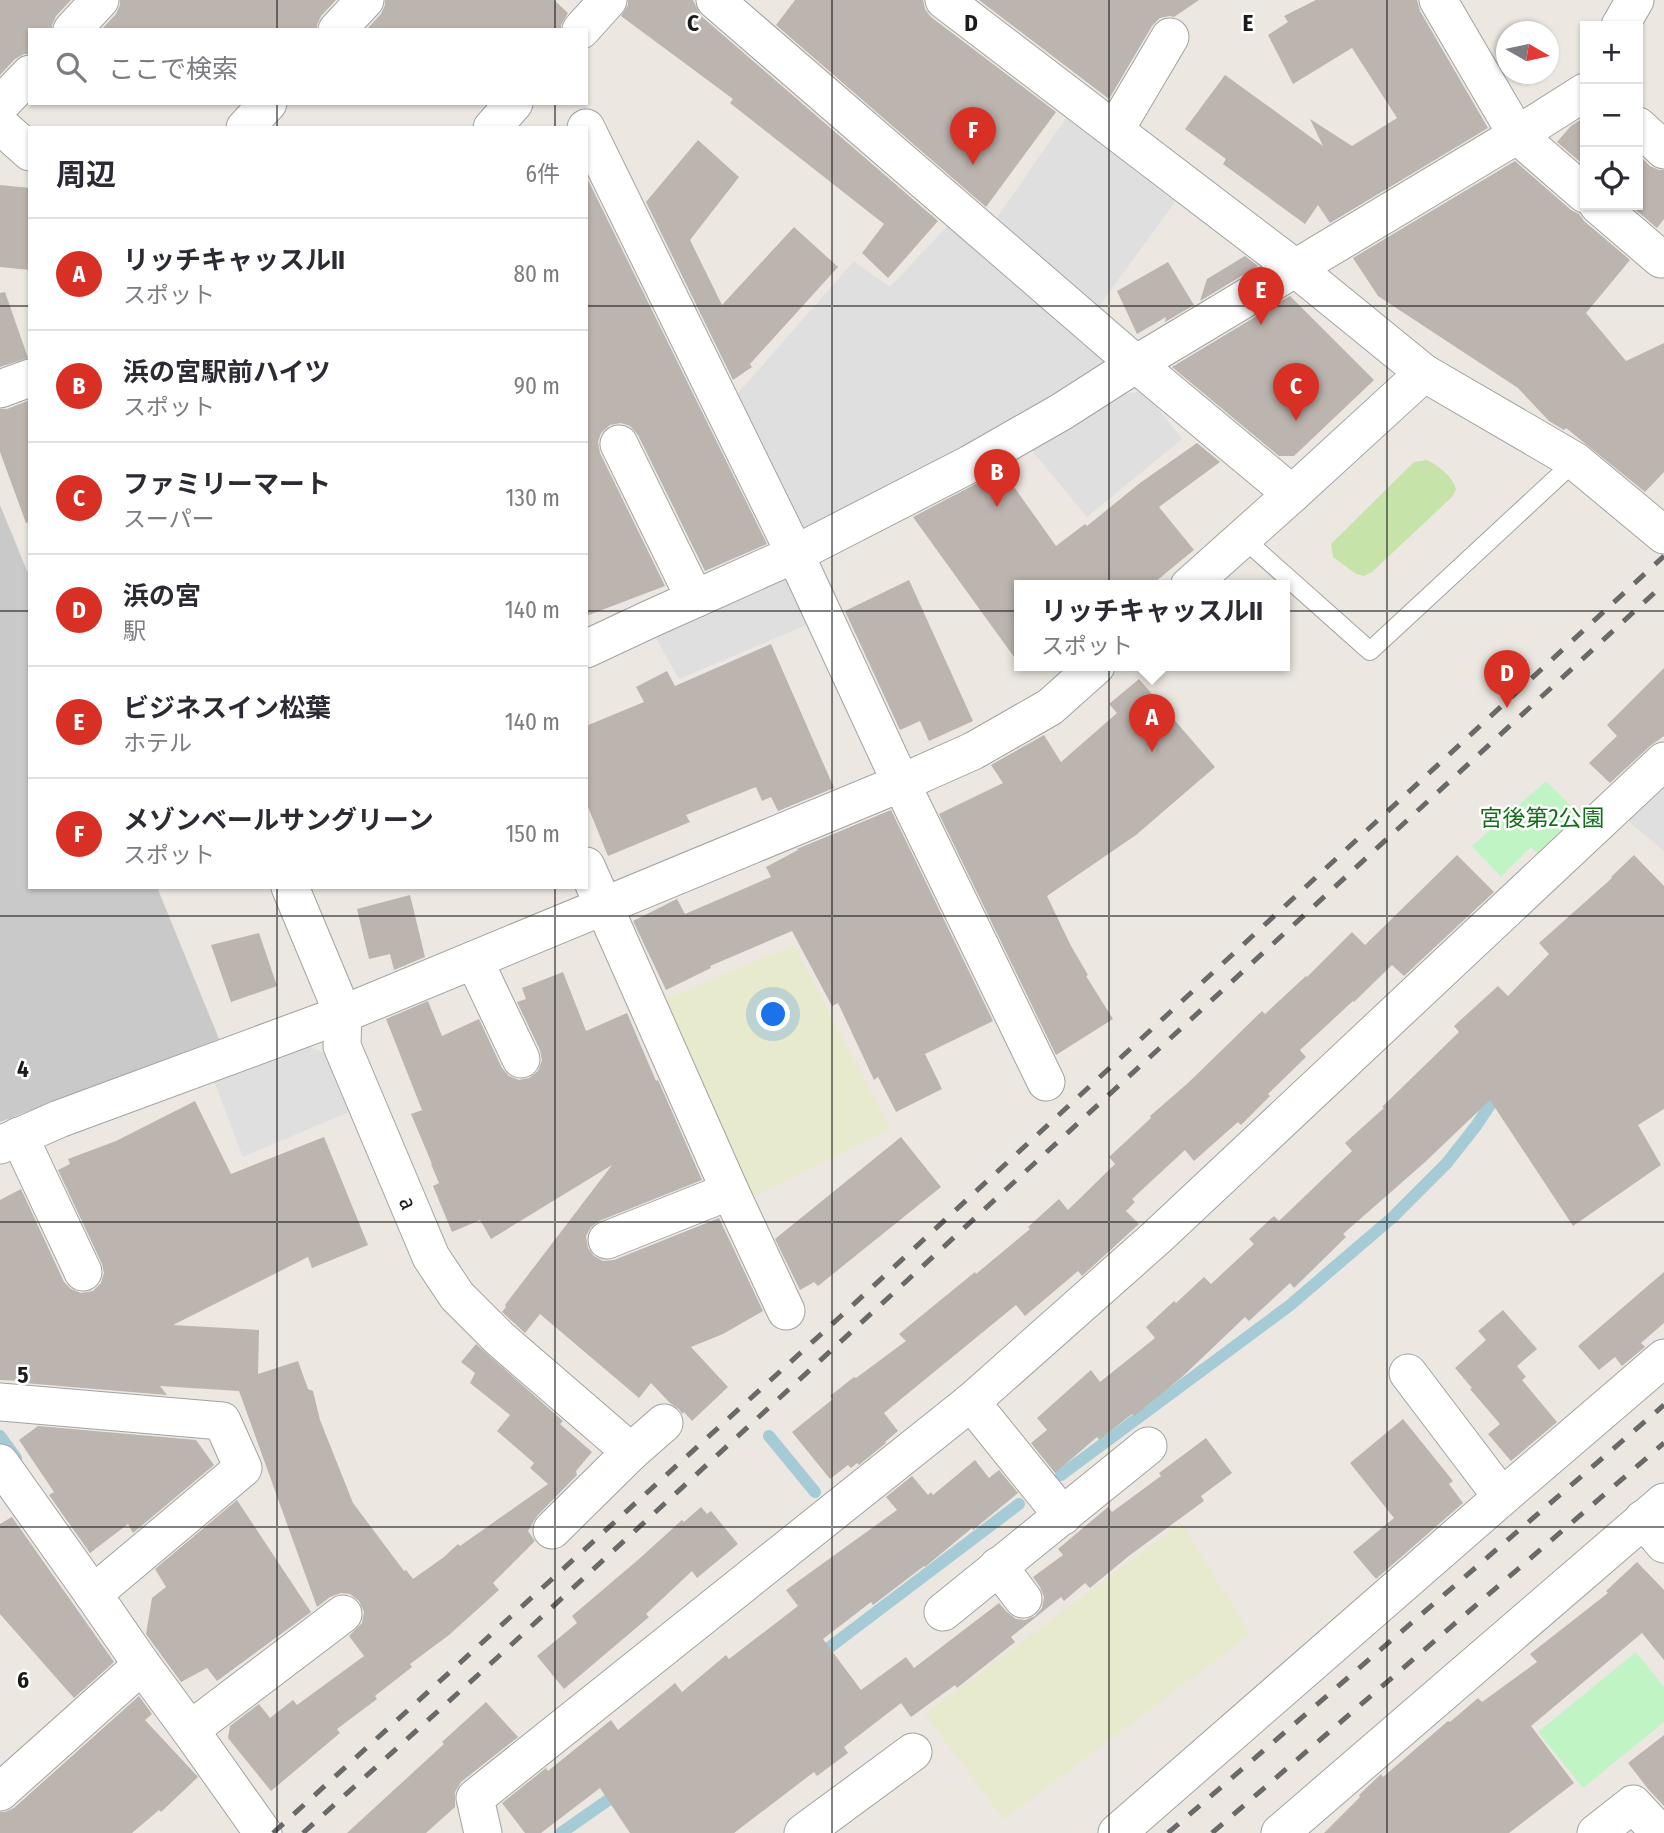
<!DOCTYPE html>
<html lang="ja">
<meta charset="utf-8">
<style>
:root{--surface:#fff;--page:#f7f7f7;--text:#2b2b33;--muted:#7c7c81;--line:#e1e1e2;--accent:#d93025}
body{margin:0;font-family:"Fira Sans Condensed","Noto Sans JP",sans-serif;background:var(--page);color:var(--text)}
.controls{position:absolute;right:21px;top:21px;display:grid;overflow:hidden;border-radius:0px;box-shadow:0 2px 5px #0004}
.controls button{width:63px;height:63px;display:grid;place-items:center;padding:0;border:0;border-bottom:2px solid var(--line);background:var(--surface);color:var(--text);font:35px sans-serif}
.compass{position:absolute;left:1496px;top:21px;width:63px;height:63px;border-radius:50%;background:var(--surface);box-shadow:0 2px 5px #0004;rotate:99deg}
.you{position:absolute;left:774px;top:1015px;width:24px;height:24px;margin:-18px;border:5px solid #fff;border-radius:50%;background:#1a73e8;box-shadow:0 0 0 10px #1a73e833}
.badge{display:grid;place-items:center;width:46px;height:46px;border-radius:50%;background:var(--accent);color:#fff;font-size:23px;font-weight:700}
.pin{position:absolute;translate:-50% -58px;filter:drop-shadow(0 2px 4px #0008)}
.pin::after{content:'';position:absolute;top:37px;width:24px;height:21px;background:inherit;clip-path:polygon(0 0,100% 0,50% 100%)}
.popup{position:absolute;left:1014px;top:580px;width:276px;height:91px;box-sizing:border-box;display:grid;place-content:center;border-radius:0px;background:var(--surface);filter:drop-shadow(0 2px 5px #0005);font-size:23px;white-space:nowrap;color:var(--muted)}
.popup b{font-size:26px;color:var(--text)}
.popup::after{content:'';position:absolute;left:50%;top:100%;margin-left:-14px;border:14px solid transparent;border-top-color:var(--surface)}
.list{margin:0;padding:0;list-style:none}
h2{display:flex;justify-content:space-between;align-items:center;height:91px;margin:0;padding:0 28px;font-size:30px}
h2 small{font-size:23px;font-weight:400;color:var(--muted)}
.list li{display:grid;grid-template-columns:46px 1fr auto;gap:21px;align-items:center;box-sizing:border-box;height:112px;padding:0 28px;border-top:2px solid var(--line)}
.list b{display:block;font-size:26px;white-space:nowrap}
.list p{margin:0;font-size:23px;white-space:nowrap;color:var(--muted)}
.list em{font-size:23px;font-style:normal;color:var(--muted)}
.icon{flex:none;width:38px;height:38px;fill:none;stroke:currentColor;stroke-width:2;stroke-linecap:round;stroke-linejoin:round}
.map{position:relative;flex:none;width:1664px;height:1833px;overflow:hidden}
.search{position:absolute;background:var(--surface);box-shadow:0 2px 5px #0004;left:28px;top:28px;width:560px;height:77px;display:flex;align-items:center;gap:18px;box-sizing:border-box;padding:0 24px;border-radius:0px;color:var(--muted);font-size:26px}
.panel{position:absolute;background:var(--surface);box-shadow:0 2px 5px #0004;left:28px;top:126px;width:560px;height:763px;border-radius:0px}
.map>svg:first-child{display:block}
.religious{fill:#c9c9c9}
.farmland{fill:#e7eacd}
.grass{fill:#c6e3aa}
.park{fill:#c0f4c4}
.parking{fill:#dfdfdf}
.lines{fill:none;stroke-linecap:round;stroke-linejoin:round}
.stream{stroke:#a4cbd6;stroke-width:12}
.building{fill:#bcb4ae}
.service-casing{stroke:#a2a2a2;stroke-width:20}
.minor-casing{stroke:#a2a2a2;stroke-width:39}
.service{stroke:#fff;stroke-width:18}
.minor{stroke:#fff;stroke-width:37}
.rail{stroke:#696969;stroke-width:5;stroke-dasharray:14 14;stroke-linecap:butt}
.grid{fill:none;stroke:#1b1b1b;stroke-width:2;stroke-opacity:0.55}
.labels{text-anchor:middle;stroke-width:5;stroke-linejoin:round;paint-order:stroke}
.park-label{font-size:23px;fill:#136e1b;stroke:#fff}
.street-label{font-size:23px;fill:#1b1b1b;stroke:#fff}
.grid-label{font-size:23px;text-anchor:middle;font-weight:bold;fill:#1b1b1b;stroke:#fff;stroke-width:5;stroke-linejoin:round;paint-order:stroke}
</style>
<div class="map">
<svg width="1664" height="1833" viewBox="0 0 1664 1833">
<rect width="100%" height="100%" fill="#ece8e1"/>
<!-- religious -->
<path class="religious" d="M 0,505 L 30,578 L 30,887 L 157,887 L 219,1039 L 0,1122 Z"/>
<!-- farmland -->
<g class="farmland">
<path d="M 794,945 L 890,1129 L 748,1199 L 665,999 Z"/>
<path d="M 1181,1523 L 1250,1634 L 1004,1819 L 925,1714 Z"/>
</g>
<!-- grass -->
<path class="grass" d="M 1427,460 C 1439,466 1452,476 1456,489 L 1453,496 L 1372,572 L 1364,576 L 1356,574 L 1333,557 L 1331,544 L 1414,462 Z"/>
<!-- park -->
<g class="park">
<path d="M 1546,781 L 1580,815 L 1539,855 L 1531,847 L 1501,877 L 1472,846 Z"/>
<path d="M 1636,1652 L 1664,1687 L 1664,1722 L 1583,1788 L 1538,1732 Z"/>
</g>
<!-- parking -->
<g class="parking">
<path d="M 1066,118 L 1175,202 L 1097,309 L 996,219 Z"/>
<path d="M 953,220 L 1110,358 L 1109,372 L 795,539 L 731,401 L 854,261 L 890,287 Z"/>
<path d="M 1144,391 L 1182,439 L 1087,517 L 1029,447 L 1105,397 Z"/>
<path d="M 782,569 L 809,624 L 679,679 L 651,629 Z"/>
<path d="M 1664,786 L 1664,851 L 1627,820 Z"/>
<path d="M 298,1042 L 325,1053 L 349,1112 L 243,1157 L 212,1076 Z"/>
</g>
<g class="lines">
<!-- stream -->
<g class="stream">
<path d="M 0,1436 L 16,1458"/>
<path d="M 769,1436 L 815,1492"/>
<path d="M 1061,1475 L 1289,1306 L 1393,1217 L 1446,1164 L 1476,1126 L 1500,1090"/>
<path d="M 818,1656 L 1019,1504"/>
<path d="M 561,1833 L 621,1791"/>
</g>
</g>
<!-- building -->
<g class="building">
<path d="M 0,0 L 71,0 L 56,16 L 52,25 L 52,30 L 30,30 L 30,54 L 24,54 L 15,59 L 0,75 Z"/>
<path d="M 120,0 L 336,0 L 321,16 L 317,25 L 317,30 L 101,30 L 116,14 L 120,5 Z"/>
<path d="M 385,0 L 554,0 L 568,13 L 561,25 L 561,30 L 366,30 L 381,14 L 385,5 Z"/>
<path d="M 628,0 L 693,0 L 701,16 L 938,221 L 888,278 L 862,253 L 884,224 L 730,103 L 733,99 L 621,16 L 628,5 Z"/>
<path d="M 795,0 L 923,0 L 925,9 L 931,17 L 1056,112 L 986,207 L 776,25 Z"/>
<path d="M 979,0 L 1199,0 L 1174,17 L 1170,16 L 1160,18 L 1152,26 L 1109,99 Z"/>
<path d="M 1316,0 L 1417,0 L 1420,11 L 1488,128 L 1330,223 L 1318,205 L 1305,224 L 1223,164 L 1226,159 L 1185,129 L 1225,75 L 1323,146 L 1310,119 L 1352,146 L 1397,118 L 1352,48 L 1293,84 L 1268,35 L 1288,22 L 1284,16 Z"/>
<path d="M 1585,117 L 1585,166 L 1557,142 L 1571,126 Z"/>
<path d="M 698,140 L 739,177 L 690,240 L 722,305 L 794,227 L 838,267 L 750,364 L 752,367 L 733,380 L 646,202 Z"/>
<path d="M 1638,154 L 1650,166 L 1659,170 L 1664,170 L 1664,219 L 1657,228 L 1630,205 L 1638,205 Z"/>
<path d="M 1515,161 L 1571,210 L 1579,214 L 1584,221 L 1630,260 L 1586,313 L 1626,361 L 1664,343 L 1664,472 L 1645,492 L 1566,428 L 1564,430 L 1549,421 L 1518,388 L 1378,296 L 1353,258 Z"/>
<path d="M 586,176 L 767,544 L 705,571 L 638,435 L 630,426 L 621,423 L 610,425 L 601,433 L 598,442 L 600,453 L 665,586 L 586,616 Z"/>
<path d="M 0,185 L 30,188 L 30,270 L 0,267 Z"/>
<path d="M 1245,256 L 1258,266 L 1200,301 L 1207,279 Z"/>
<path d="M 1168,262 L 1194,305 L 1165,322 L 1166,317 L 1137,334 L 1117,291 Z"/>
<path d="M 5,292 L 28,358 L 0,367 L 0,293 Z"/>
<path d="M 1290,296 L 1374,380 L 1294,456 L 1279,456 L 1172,367 Z"/>
<path d="M 30,400 L 30,522 L 26,523 L 0,452 L 0,409 L 7,409 Z"/>
<path d="M 1197,443 L 1220,462 L 1159,507 L 1194,550 L 1150,586 L 1019,586 L 1019,664 L 913,517 L 1002,470 L 1056,546 L 1085,524 L 1087,526 L 1140,483 Z"/>
<path d="M 909,580 L 973,721 L 929,741 L 920,721 L 900,730 L 845,611 Z"/>
<path d="M 771,644 L 834,788 L 778,811 L 771,797 L 762,801 L 756,787 L 686,815 L 690,822 L 608,856 L 586,802 L 586,726 L 644,702 L 636,687 L 667,671 L 675,686 Z"/>
<path d="M 1664,668 L 1664,736 L 1650,746 L 1610,783 L 1589,763 L 1617,736 L 1607,725 Z"/>
<path d="M 1139,679 L 1215,767 L 1136,835 L 1047,896 L 1071,946 L 1088,975 L 1086,976 L 1113,1019 L 1056,1055 L 939,814 L 1003,783 L 991,765 L 1044,735 L 1061,762 L 1117,713 L 1109,704 Z"/>
<path d="M 891,810 L 993,1021 L 925,1054 L 942,1089 L 896,1112 L 878,1077 L 874,1080 L 838,1003 L 832,1006 L 792,931 L 710,966 L 711,968 L 666,990 L 633,921 L 677,899 L 685,914 L 771,877 L 766,867 L 798,850 L 797,849 Z"/>
<path d="M 1457,855 L 1494,892 L 1404,976 L 1392,965 L 1354,1002 L 1353,1001 L 1300,1050 L 1306,1057 L 1268,1094 L 1270,1096 L 1241,1125 L 1238,1122 L 1194,1161 L 1185,1150 L 1132,1199 L 1135,1202 L 1126,1211 L 1139,1224 L 1082,1276 L 1078,1271 L 1025,1316 L 1016,1305 L 884,1413 L 898,1431 L 885,1442 L 886,1443 L 859,1465 L 857,1463 L 851,1468 L 848,1465 L 830,1479 L 792,1432 L 833,1399 L 830,1396 L 854,1377 L 856,1378 L 906,1341 L 899,1334 L 975,1272 L 976,1274 L 1030,1229 L 1028,1227 L 1059,1199 L 1068,1210 L 1115,1164 L 1109,1157 L 1151,1118 L 1150,1116 L 1188,1083 L 1262,1011 L 1265,1014 L 1306,976 L 1307,977 L 1352,932 L 1365,945 Z"/>
<path d="M 1634,855 L 1664,886 L 1664,1109 L 1638,1125 L 1661,1165 L 1573,1226 L 1490,1100 L 1424,1163 L 1343,1234 L 1346,1237 L 1294,1288 L 1290,1283 L 1249,1321 L 1245,1317 L 1182,1377 L 1134,1416 L 1132,1414 L 1099,1440 L 1097,1437 L 1055,1473 L 1031,1443 L 1047,1430 L 1037,1418 L 1091,1370 L 1100,1382 L 1155,1338 L 1146,1327 L 1174,1301 L 1176,1303 L 1204,1277 L 1211,1284 L 1254,1244 L 1249,1239 L 1274,1216 L 1279,1221 L 1352,1151 L 1345,1143 L 1384,1108 L 1382,1107 L 1459,1032 L 1454,1026 L 1498,986 L 1508,996 L 1549,954 L 1539,943 L 1612,878 L 1611,877 Z"/>
<path d="M 410,895 L 425,957 L 394,970 L 390,954 L 369,959 L 357,909 Z"/>
<path d="M 259,933 L 277,986 L 231,1002 L 211,945 Z"/>
<path d="M 563,972 L 586,1031 L 627,1013 L 656,1081 L 658,1080 L 702,1180 L 599,1221 L 591,1227 L 586,1236 L 588,1248 L 594,1256 L 603,1261 L 614,1260 L 719,1218 L 763,1311 L 723,1334 L 691,1347 L 728,1387 L 692,1421 L 684,1412 L 682,1414 L 679,1409 L 670,1403 L 651,1383 L 639,1398 L 540,1314 L 525,1333 L 502,1312 L 506,1307 L 505,1305 L 612,1165 L 491,1239 L 480,1220 L 452,1232 L 433,1186 L 439,1183 L 431,1164 L 432,1164 L 411,1114 L 422,1110 L 386,1019 L 428,1001 L 442,1036 L 479,1019 L 502,1068 L 509,1076 L 519,1080 L 529,1078 L 538,1071 L 542,1060 L 540,1050 L 517,1002 L 526,999 L 522,988 Z"/>
<path d="M 195,1101 L 231,1174 L 324,1137 L 368,1245 L 312,1268 L 308,1257 L 173,1325 L 259,1330 L 258,1374 L 298,1361 L 308,1389 L 313,1391 L 320,1420 L 353,1503 L 404,1571 L 406,1570 L 413,1579 L 444,1557 L 458,1544 L 460,1546 L 548,1484 L 530,1468 L 534,1463 L 497,1431 L 510,1415 L 470,1383 L 475,1373 L 461,1362 L 476,1344 L 563,1421 L 560,1424 L 592,1452 L 576,1471 L 577,1475 L 537,1516 L 528,1531 L 535,1541 L 493,1583 L 499,1590 L 449,1635 L 410,1664 L 412,1667 L 375,1696 L 377,1699 L 337,1729 L 340,1733 L 271,1791 L 228,1738 L 230,1726 L 259,1704 L 270,1718 L 293,1700 L 297,1705 L 364,1656 L 349,1636 L 362,1623 L 364,1612 L 359,1601 L 350,1594 L 341,1593 L 330,1597 L 317,1607 L 239,1391 L 160,1386 L 167,1395 L 24,1383 L 24,1381 L 0,1380 L 0,1200 L 21,1189 L 64,1282 L 71,1289 L 81,1293 L 93,1291 L 101,1283 L 104,1273 L 102,1264 L 58,1170 L 70,1164 L 68,1159 L 116,1141 Z"/>
<path d="M 901,1137 L 941,1187 L 818,1286 L 814,1282 L 800,1290 L 775,1239 Z"/>
<path d="M 1664,1272 L 1664,1323 L 1641,1343 L 1645,1347 L 1622,1366 L 1615,1357 L 1599,1370 L 1578,1346 Z"/>
<path d="M 1503,1310 L 1537,1349 L 1517,1366 L 1526,1377 L 1522,1380 L 1557,1422 L 1511,1461 L 1488,1434 L 1500,1424 L 1470,1389 L 1472,1388 L 1455,1368 L 1486,1340 L 1478,1331 Z"/>
<path d="M 1403,1419 L 1453,1481 L 1449,1484 L 1463,1503 L 1376,1579 L 1353,1552 L 1394,1518 L 1350,1463 Z"/>
<path d="M 38,1426 L 196,1440 L 214,1465 L 133,1533 L 128,1524 L 90,1553 L 49,1495 L 54,1492 L 19,1440 Z"/>
<path d="M 1206,1438 L 1232,1473 L 1201,1496 L 1204,1501 L 1130,1555 L 1090,1588 L 1085,1583 L 1064,1601 L 1061,1597 L 1011,1637 L 1015,1642 L 957,1688 L 955,1685 L 911,1717 L 901,1703 L 844,1747 L 848,1753 L 817,1776 L 814,1772 L 734,1833 L 630,1833 L 600,1788 L 541,1833 L 525,1833 L 502,1803 L 546,1768 L 548,1771 L 611,1720 L 618,1730 L 675,1683 L 682,1692 L 726,1655 L 729,1659 L 798,1606 L 786,1590 L 897,1510 L 886,1497 L 912,1476 L 928,1495 L 931,1492 L 933,1495 L 975,1460 L 989,1478 L 999,1470 L 1018,1493 L 973,1530 L 972,1528 L 925,1567 L 924,1566 L 873,1605 L 871,1602 L 823,1639 L 861,1690 L 906,1657 L 914,1668 L 999,1603 L 1007,1612 L 1016,1619 L 1025,1620 L 1035,1616 L 1042,1608 L 1044,1597 L 1040,1587 L 1033,1577 L 1063,1555 L 1058,1549 L 1108,1507 L 1112,1512 L 1161,1476 L 1159,1473 Z"/>
<path d="M 237,1500 L 311,1612 L 217,1681 L 207,1668 L 181,1682 L 146,1634 L 152,1598 L 166,1587 L 155,1569 Z"/>
<path d="M 701,1507 L 707,1514 L 711,1511 L 738,1544 L 697,1578 L 692,1571 L 646,1614 L 649,1617 L 564,1689 L 537,1656 L 577,1623 L 572,1616 L 639,1559 L 682,1520 L 684,1522 Z"/>
<path d="M 12,1517 L 114,1662 L 74,1698 L 0,1614 L 0,1524 Z"/>
<path d="M 1637,1562 L 1664,1590 L 1664,1660 L 1642,1633 L 1531,1726 L 1574,1783 L 1509,1833 L 1324,1833 L 1360,1797 L 1359,1795 L 1381,1774 L 1383,1777 L 1448,1721 L 1450,1722 L 1478,1698 L 1482,1702 L 1537,1662 L 1530,1654 L 1608,1593 L 1606,1591 Z"/>
<path d="M 139,1696 L 152,1714 L 145,1720 L 198,1777 L 161,1812 L 159,1810 L 132,1833 L 0,1833 L 0,1812 L 5,1812 L 14,1808 Z"/>
<path d="M 486,1702 L 518,1737 L 461,1782 L 455,1792 L 455,1807 L 426,1833 L 347,1833 L 444,1744 L 442,1742 Z"/>
<path d="M 1664,1735 L 1664,1806 L 1649,1790 L 1628,1763 Z"/>
</g>
<g class="lines">
<!-- service casing -->
<g class="service-casing">
<path id="service" d="M 1243,538 L 1370,651 L 1575,461"/>
</g>
<!-- minor casing -->
<g class="minor-casing">
<g id="minor">
<path d="M 715,0 L 1136,364 L 1292,494"/>
<path d="M 944,0 L 1295,268 L 1424,373 L 1575,461 L 1664,535"/>
<path d="M 1438,0 L 1517,135 L 1585,194"/>
<path d="M 1620,26 L 1635,0"/>
<path d="M 72,30 L 100,0"/>
<path d="M 337,30 L 365,0"/>
<path d="M 581,30 L 608,0"/>
<path d="M 0,105 L 30,74"/>
<path d="M 0,125 L 30,152"/>
<path d="M 1638,126 L 1664,150"/>
<path d="M 245,128 L 268,103"/>
<path d="M 492,128 L 514,103"/>
<path d="M 586,128 L 795,554 L 901,783 L 1046,1082"/>
<path d="M 1115,130 L 1170,37"/>
<path d="M 1598,205 L 1661,259"/>
<path d="M 0,389 L 30,378"/>
<path d="M 619,444 L 695,599"/>
<path d="M 1189,586 L 1292,494 L 1424,373"/>
<path d="M 586,649 L 650,619 L 795,554 L 970,464 L 1061,412 L 1136,364 L 1517,135 L 1585,92"/>
<path d="M 586,866 L 730,1191 L 786,1311"/>
<path d="M 290,887 L 343,1014 L 342,1046 L 431,1257 L 457,1296 L 499,1338 L 631,1452"/>
<path d="M 474,960 L 521,1059"/>
<path d="M 19,1136 L 83,1272"/>
<path d="M 0,1145 L 59,1119 L 343,1014 L 901,783 L 973,751 L 1050,707 L 1096,666"/>
<path d="M 607,1240 L 730,1191"/>
<path d="M 1408,1373 L 1502,1497"/>
<path d="M 0,1402 L 222,1421 L 243,1468 L 93,1594"/>
<path d="M 971,1402 L 1063,1516"/>
<path d="M 0,1463 L 93,1594 L 142,1665 L 190,1730 L 263,1833"/>
<path d="M 1643,1519 L 1664,1544"/>
<path d="M 552,1530 L 631,1452 L 664,1423"/>
<path d="M 998,1566 L 1023,1599"/>
<path d="M 943,1612 L 1148,1446"/>
<path d="M 190,1730 L 343,1614"/>
<path d="M 0,1792 L 142,1665"/>
<path d="M 483,1833 L 475,1798 L 971,1402 L 1157,1237 L 1664,761"/>
<path d="M 803,1833 L 913,1752"/>
<path d="M 1117,1833 L 1502,1497 L 1664,1358"/>
<path d="M 1280,1833 L 1664,1502"/>
<path d="M 1596,1833 L 1633,1804 L 1660,1833"/>
</g>
</g>
<!-- service -->
<use href="#service" class="service"/>
<!-- minor -->
<use href="#minor" class="minor"/>
<!-- rail -->
<g class="rail">
<path d="M 273,1833 L 841,1316 L 1664,556"/>
<path d="M 303,1833 L 499,1656 L 1664,584"/>
<path d="M 1168,1833 L 1664,1405"/>
<path d="M 1212,1833 L 1664,1443"/>
</g>
</g>
<!-- grid -->
<path class="grid" d="M 277,0 L 277,30M 555,0 L 555,30M 832,0 L 832,1833M 1109,0 L 1109,1833M 1387,0 L 1387,1833M 277,103 L 277,128M 555,103 L 555,128M 0,306 L 30,306M 586,306 L 1664,306M 0,611 L 30,611M 586,611 L 1664,611M 277,887 L 277,1833M 555,887 L 555,1833M 0,916 L 1664,916M 0,1222 L 1664,1222M 0,1527 L 1664,1527"/>
<g class="labels">
<!-- park labels -->
<g class="park-label">
<text x="1542" y="826">宮後第2公園</text>
</g>
<!-- street labels -->
<g class="street-label">
<text transform="translate(408 1203) rotate(67)" y="8">a</text>
</g>
</g>
<g class="grid-label">
<text x="693" y="31">C</text>
<text x="971" y="31">D</text>
<text x="1248" y="31">E</text>
<text x="23" y="1077">4</text>
<text x="23" y="1383">5</text>
<text x="23" y="1688">6</text>
</g>
</svg>
<div class="controls">
<button>+</button>
<button>−</button>
<button><svg class="icon" aria-label="locate" viewBox="0 0 24 24"><circle cx="12" cy="12" r="6"/><path d="M12 2v4M12 18v4M2 12h4M18 12h4"/></svg></button>
</div>
<svg class="compass" viewBox="-18 -18 36 36"><path d="M0-13l5 13h-10z" fill="#e53935"/><path d="M0 13l5-13h-10z" fill="#7c7c81"/></svg>
<div class="you"></div>
<div class="pin badge" style="left:1152px;top:752px">A</div>
<div class="popup"><b>リッチキャッスルII</b>スポット</div>
<div class="pin badge" style="left:997px;top:507px">B</div>
<div class="pin badge" style="left:1296px;top:421px">C</div>
<div class="pin badge" style="left:1507px;top:708px">D</div>
<div class="pin badge" style="left:1261px;top:325px">E</div>
<div class="pin badge" style="left:973px;top:165px">F</div>
<div class="search"><svg class="icon" aria-label="search" viewBox="0 0 24 24"><circle cx="10" cy="10" r="6"/><path d="M15 15l6 6"/></svg>ここで検索</div>
<section class="panel">
<h2>周辺<small>6件</small></h2>
<ul class="list">
<li><span class="badge">A</span><div><b>リッチキャッスルII</b><p>スポット</p></div><em>80 m</em></li>
<li><span class="badge">B</span><div><b>浜の宮駅前ハイツ</b><p>スポット</p></div><em>90 m</em></li>
<li><span class="badge">C</span><div><b>ファミリーマート</b><p>スーパー</p></div><em>130 m</em></li>
<li><span class="badge">D</span><div><b>浜の宮</b><p>駅</p></div><em>140 m</em></li>
<li><span class="badge">E</span><div><b>ビジネスイン松葉</b><p>ホテル</p></div><em>140 m</em></li>
<li><span class="badge">F</span><div><b>メゾンベールサングリーン</b><p>スポット</p></div><em>150 m</em></li>
</ul>
</section>
</div>
